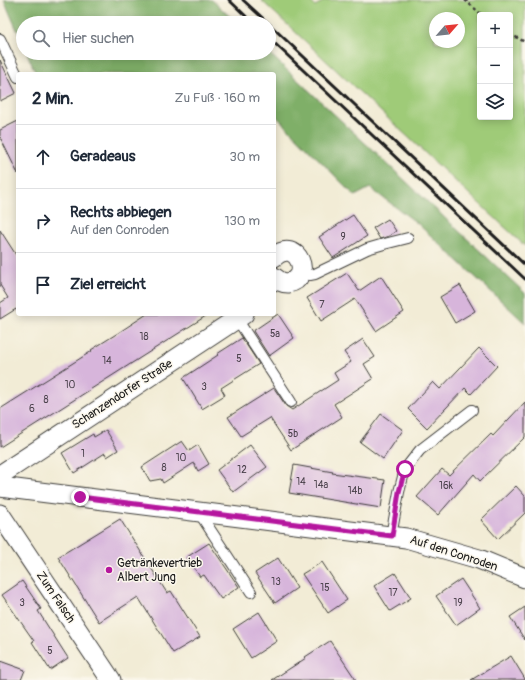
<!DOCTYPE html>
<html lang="de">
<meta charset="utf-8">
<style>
:root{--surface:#fff;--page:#f6f6f7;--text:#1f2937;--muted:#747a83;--line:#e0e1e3}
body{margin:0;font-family:Pangolin,sans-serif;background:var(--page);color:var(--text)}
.controls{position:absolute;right:12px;top:12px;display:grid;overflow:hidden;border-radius:4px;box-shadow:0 2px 10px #0003}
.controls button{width:36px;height:36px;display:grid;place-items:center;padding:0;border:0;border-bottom:1px solid var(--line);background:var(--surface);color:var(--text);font:20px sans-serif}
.compass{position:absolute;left:429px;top:12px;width:36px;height:36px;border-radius:50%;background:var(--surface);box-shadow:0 2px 10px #0003;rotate:62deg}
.stop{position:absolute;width:12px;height:12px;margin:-9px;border:3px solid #b5179e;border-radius:50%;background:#fff}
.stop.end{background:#b5179e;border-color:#fff;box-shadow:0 1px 4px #0008}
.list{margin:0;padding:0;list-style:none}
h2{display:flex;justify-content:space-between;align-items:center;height:52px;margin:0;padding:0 16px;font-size:17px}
h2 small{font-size:13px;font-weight:400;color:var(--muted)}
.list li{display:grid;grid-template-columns:26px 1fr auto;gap:12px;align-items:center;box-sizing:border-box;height:64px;padding:0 16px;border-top:1px solid var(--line)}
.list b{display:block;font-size:15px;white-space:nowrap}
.list p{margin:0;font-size:13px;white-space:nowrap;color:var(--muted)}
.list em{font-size:13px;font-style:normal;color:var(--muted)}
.icon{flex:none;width:22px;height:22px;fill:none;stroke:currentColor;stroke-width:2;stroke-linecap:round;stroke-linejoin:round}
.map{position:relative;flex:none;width:525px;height:680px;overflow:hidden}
.search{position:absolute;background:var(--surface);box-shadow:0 2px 10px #0003;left:16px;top:16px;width:260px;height:44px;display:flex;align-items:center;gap:10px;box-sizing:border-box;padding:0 14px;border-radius:22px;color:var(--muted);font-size:15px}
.panel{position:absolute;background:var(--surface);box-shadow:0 2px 10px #0003;left:16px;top:72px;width:260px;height:244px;border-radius:4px}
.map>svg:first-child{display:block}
.green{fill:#9fcb78;stroke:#5e744a;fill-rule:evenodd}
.forest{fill:#7faf68;stroke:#4e6642}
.building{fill:#d7b5db}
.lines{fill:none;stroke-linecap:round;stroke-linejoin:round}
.service-casing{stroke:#3c3b38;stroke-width:12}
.minor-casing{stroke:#3c3b38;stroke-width:21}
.path{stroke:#3c3b38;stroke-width:2.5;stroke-dasharray:3 3;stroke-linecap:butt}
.service{stroke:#fff;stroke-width:10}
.minor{stroke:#fff;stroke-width:19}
.rail{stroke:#1c1c1c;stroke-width:3}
.route{stroke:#b5179e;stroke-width:5}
.poi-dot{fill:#b5179e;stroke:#fbf7ec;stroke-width:1.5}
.labels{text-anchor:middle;stroke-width:3;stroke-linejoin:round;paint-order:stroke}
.number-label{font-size:10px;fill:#4b424c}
.street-label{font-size:12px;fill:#1c1c1c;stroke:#fbf7ec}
.poi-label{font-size:12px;fill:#1c1c1c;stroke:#fbf7ec;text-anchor:start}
</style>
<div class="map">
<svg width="525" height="680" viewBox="0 0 525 680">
<rect width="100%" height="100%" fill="#fbf7ec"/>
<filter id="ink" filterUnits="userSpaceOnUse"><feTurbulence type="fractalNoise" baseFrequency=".025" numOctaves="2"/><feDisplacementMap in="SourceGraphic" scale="8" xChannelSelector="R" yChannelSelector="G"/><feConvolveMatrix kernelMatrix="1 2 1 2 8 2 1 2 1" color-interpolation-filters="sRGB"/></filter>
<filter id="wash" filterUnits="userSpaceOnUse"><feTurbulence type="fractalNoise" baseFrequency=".012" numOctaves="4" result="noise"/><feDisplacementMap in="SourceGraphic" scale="16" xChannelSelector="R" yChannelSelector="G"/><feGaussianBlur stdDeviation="0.9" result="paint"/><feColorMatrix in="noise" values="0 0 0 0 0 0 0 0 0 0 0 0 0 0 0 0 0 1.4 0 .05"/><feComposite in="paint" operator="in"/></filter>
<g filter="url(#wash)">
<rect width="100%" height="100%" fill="#f2ecd6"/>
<!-- green -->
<path class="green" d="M 261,0 L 309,0 L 315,6 L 326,0 L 525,0 L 525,246 ZM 480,15 L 510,15 L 510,117 L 480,117 ZM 435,18 L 459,18 L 459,42 L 435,42 Z"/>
<!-- forest -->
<g class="forest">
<path d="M 4,0 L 212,0 L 237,23 L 23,23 L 23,44 Z"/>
<path d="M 27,53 L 269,53 L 525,293 L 525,323 L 417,223 L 370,188 L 355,196 L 274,114 L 274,74 L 235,74 L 232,71 L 227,74 L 36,74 Z"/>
</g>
<g id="blocks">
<!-- building -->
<g class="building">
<path d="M 0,60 L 16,93 L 0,101 Z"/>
<path d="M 18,121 L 18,174 L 0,137 L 0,130 Z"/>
<path d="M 353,215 L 367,236 L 333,258 L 319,237 Z"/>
<path d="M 388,219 L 396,231 L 389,236 L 380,239 L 373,228 Z"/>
<path d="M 0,230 L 18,258 L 18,313 L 16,309 L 0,319 L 0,303 L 8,298 L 0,285 Z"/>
<path d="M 347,273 L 359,291 L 381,276 L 404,312 L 376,331 L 355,299 L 321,321 L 307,298 Z"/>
<path d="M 460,285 L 475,311 L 455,323 L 440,297 Z"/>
<path d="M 147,314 L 209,314 L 0,447 L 0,409 L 92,351 L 91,350 L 118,333 Z"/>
<path d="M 278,314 L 294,338 L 269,356 L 253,331 Z"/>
<path d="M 242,338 L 259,364 L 221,388 L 225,395 L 202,409 L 183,378 L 218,355 L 217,354 Z"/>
<path d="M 363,339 L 375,357 L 364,364 L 373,379 L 334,404 L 342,417 L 291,450 L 270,418 L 241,436 L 228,417 L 274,388 L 286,406 L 292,410 L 338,380 L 334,373 L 351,362 L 344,352 Z"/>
<path d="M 479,348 L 497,366 L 471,394 L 465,388 L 427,428 L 408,409 L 433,382 L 440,389 Z"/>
<path d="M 525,402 L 525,437 L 480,481 L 474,474 L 438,515 L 417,497 L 442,469 L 449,475 L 491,434 L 493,436 Z"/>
<path d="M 381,414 L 403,430 L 383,459 L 360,442 Z"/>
<path d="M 106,430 L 118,450 L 107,457 L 105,453 L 74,473 L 62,453 L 93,434 L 94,437 Z"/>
<path d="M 182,441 L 189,451 L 198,445 L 209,464 L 198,471 L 194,463 L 163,483 L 161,479 L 150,481 L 142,467 Z"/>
<path d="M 250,445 L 267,467 L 233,492 L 217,470 Z"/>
<path d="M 294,465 L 333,472 L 332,473 L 385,480 L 381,508 L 344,502 L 289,493 Z"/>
<path d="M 516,486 L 525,496 L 525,513 L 498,539 L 481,520 Z"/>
<path d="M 120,519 L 167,593 L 171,591 L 200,637 L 173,653 L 138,597 L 99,622 L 58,557 Z"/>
<path d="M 209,543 L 239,587 L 221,599 L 204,575 L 200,577 L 187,557 Z"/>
<path d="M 278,558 L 297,588 L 275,603 L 255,573 Z"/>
<path d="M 322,562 L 347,600 L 328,613 L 302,574 Z"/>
<path d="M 395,573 L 411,598 L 390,611 L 374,586 Z"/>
<path d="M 461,579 L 480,608 L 456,625 L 436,596 Z"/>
<path d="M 22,581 L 41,609 L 38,611 L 68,658 L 50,670 L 32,642 L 34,641 L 2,595 Z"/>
<path d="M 525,607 L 525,640 L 510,617 Z"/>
<path d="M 259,612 L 277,641 L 251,658 L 233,629 Z"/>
<path d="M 330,641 L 356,680 L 272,680 L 306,658 L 305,657 Z"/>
<path d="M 511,656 L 525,679 L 525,680 L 471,680 Z"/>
<path d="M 0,661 L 25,670 L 21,680 L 0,680 Z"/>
</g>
</g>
</g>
<g filter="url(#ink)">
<use href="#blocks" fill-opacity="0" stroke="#3c3b38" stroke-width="1"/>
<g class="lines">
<!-- service casing -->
<g class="service-casing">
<g id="service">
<path d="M 0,39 L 18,77"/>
<path d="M 301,273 L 310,275 L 315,274 L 367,249 L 384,244 L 408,238"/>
<path d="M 237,319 L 291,402"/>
<path d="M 198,511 L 251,592"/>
<path d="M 391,536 L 399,492 L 405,469 L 420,450 L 472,410"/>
</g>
</g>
<!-- minor casing -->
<g class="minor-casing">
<g id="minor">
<path d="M 274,257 C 298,236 314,279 288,283 C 283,283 278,281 274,277"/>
<path d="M 0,475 L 244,314"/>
<path d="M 0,487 L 406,538 L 479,559 L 525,578"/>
<path d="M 0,514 L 111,680"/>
</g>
</g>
<!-- path -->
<g class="path">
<path d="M 465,0 L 482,15"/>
<path d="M 510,34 L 525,42"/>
</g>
<!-- service -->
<use href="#service" class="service"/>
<!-- minor -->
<use href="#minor" class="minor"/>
<!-- rail -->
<g class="rail">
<path d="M 229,0 L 253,23"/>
<path d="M 243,0 L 268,23"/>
<path d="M 269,24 L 525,265"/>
<path d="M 269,38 L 525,279"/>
</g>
</g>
</g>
<g class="lines" filter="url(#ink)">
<!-- route -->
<path class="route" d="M 80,497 L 392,536 L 399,492 L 405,469"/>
</g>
<!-- markers -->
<circle class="poi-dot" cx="109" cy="570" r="4"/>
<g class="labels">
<!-- number labels -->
<g class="number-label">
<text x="343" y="240">9</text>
<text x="322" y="308">7</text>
<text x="275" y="337">5a</text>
<text x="144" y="340">18</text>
<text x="239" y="362">5</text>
<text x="107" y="364">14</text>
<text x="70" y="388">10</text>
<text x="204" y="390">3</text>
<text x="46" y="403">8</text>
<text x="32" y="412">6</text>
<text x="293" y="437">5b</text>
<text x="83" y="457">1</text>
<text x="181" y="461">10</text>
<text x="164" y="471">8</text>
<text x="242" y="473">12</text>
<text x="301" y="485">14</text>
<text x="321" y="488">14a</text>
<text x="446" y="489">16k</text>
<text x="355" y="494">14b</text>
<text x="276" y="585">13</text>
<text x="325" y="591">15</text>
<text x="393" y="596">17</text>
<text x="22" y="606">3</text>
<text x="458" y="606">19</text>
<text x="50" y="654">5</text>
</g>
<!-- street labels -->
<g class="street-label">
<text transform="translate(122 394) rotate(-33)" y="4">Schanzendorfer Straße</text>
<text transform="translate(454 553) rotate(18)" y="4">Auf den Conroden</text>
<text transform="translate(56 597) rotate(56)" y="4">Zum Falsch</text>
</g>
<!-- poi labels -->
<g class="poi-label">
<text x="117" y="567">Getränkevertrieb<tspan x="117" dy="14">Albert Jung</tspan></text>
</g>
</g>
</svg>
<div class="controls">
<button>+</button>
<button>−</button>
<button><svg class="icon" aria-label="layers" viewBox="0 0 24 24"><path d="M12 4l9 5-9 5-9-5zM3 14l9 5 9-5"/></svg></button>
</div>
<svg class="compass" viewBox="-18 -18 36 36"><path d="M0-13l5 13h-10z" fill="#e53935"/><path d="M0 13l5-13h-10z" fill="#747a83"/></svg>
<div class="stop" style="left:405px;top:469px"></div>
<div class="stop end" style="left:80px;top:497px"></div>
<div class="search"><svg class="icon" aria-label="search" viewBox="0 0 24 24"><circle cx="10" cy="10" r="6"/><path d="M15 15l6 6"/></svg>Hier suchen</div>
<section class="panel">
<h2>2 Min.<small>Zu Fuß · 160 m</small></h2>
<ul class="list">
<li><svg class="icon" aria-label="ahead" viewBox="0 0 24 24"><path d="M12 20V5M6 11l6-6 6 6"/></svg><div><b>Geradeaus</b></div><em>30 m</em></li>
<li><svg class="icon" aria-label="right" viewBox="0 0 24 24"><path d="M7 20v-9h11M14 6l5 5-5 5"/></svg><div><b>Rechts abbiegen</b><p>Auf den Conroden</p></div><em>130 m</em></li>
<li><svg class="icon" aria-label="arrive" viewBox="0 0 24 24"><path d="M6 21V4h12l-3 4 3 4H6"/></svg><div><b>Ziel erreicht</b></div></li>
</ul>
</section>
</div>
